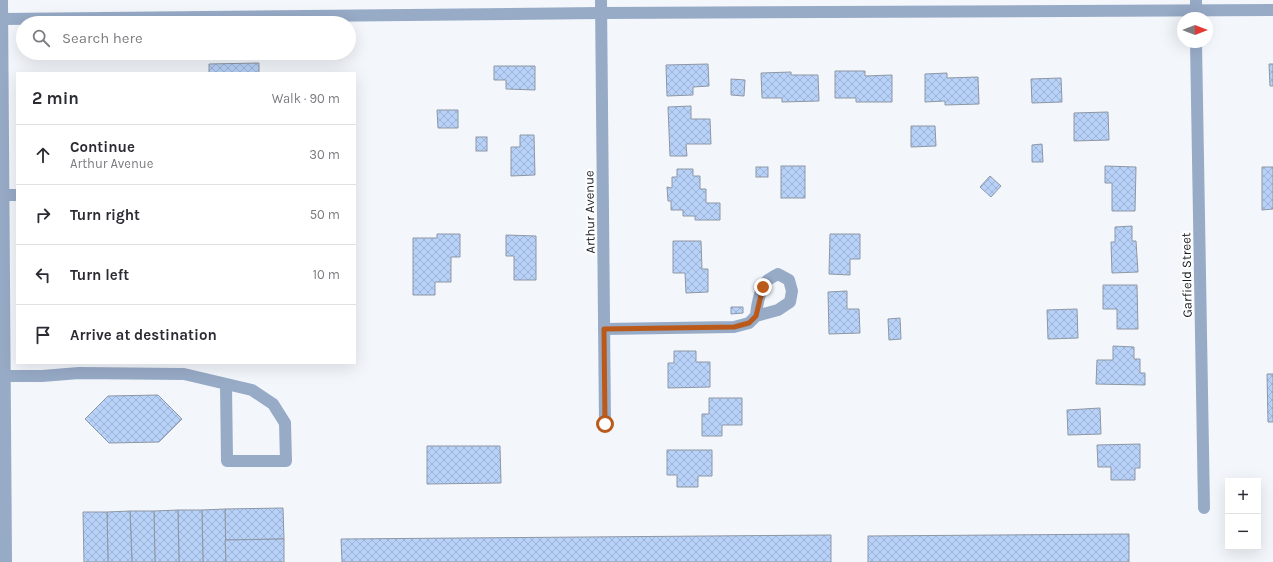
<!DOCTYPE html>
<meta charset="utf-8">
<style>
:root{--surface:#fff;--page:#f2f2f3;--text:#2b2b33;--muted:#7c7c81;--line:#e1e1e2}
body{margin:0;font-family:Karla,sans-serif;background:var(--page);color:var(--text)}
.controls{position:absolute;right:12px;bottom:12px;display:grid;overflow:hidden;border-radius:0px;box-shadow:0 4px 16px #0002}
.controls button{width:36px;height:36px;display:grid;place-items:center;padding:0;border:0;border-bottom:1px solid var(--line);background:var(--surface);color:var(--text);font:20px sans-serif}
.compass{position:absolute;left:1177px;top:12px;width:36px;height:36px;border-radius:50%;background:var(--surface);box-shadow:0 4px 16px #0002;rotate:90deg}
.stop{position:absolute;width:12px;height:12px;margin:-9px;border:3px solid #ba5919;border-radius:50%;background:#fff}
.stop.end{background:#ba5919;border-color:#fff;box-shadow:0 1px 4px #0008}
.list{margin:0;padding:0;list-style:none}
h2{display:flex;justify-content:space-between;align-items:center;height:52px;margin:0;padding:0 16px;font-size:17px}
h2 small{font-size:13px;font-weight:400;color:var(--muted)}
.list li{display:grid;grid-template-columns:26px 1fr auto;gap:12px;align-items:center;box-sizing:border-box;height:60px;padding:0 16px;border-top:1px solid var(--line)}
.list b{display:block;font-size:15px;white-space:nowrap}
.list p{margin:0;font-size:13px;white-space:nowrap;color:var(--muted)}
.list em{font-size:13px;font-style:normal;color:var(--muted)}
.icon{flex:none;width:22px;height:22px;fill:none;stroke:currentColor;stroke-width:2;stroke-linecap:round;stroke-linejoin:round}
.map{position:relative;flex:none;width:1273px;height:562px;overflow:hidden}
.search{position:absolute;background:var(--surface);box-shadow:0 4px 16px #0002;left:16px;top:16px;width:340px;height:44px;display:flex;align-items:center;gap:10px;box-sizing:border-box;padding:0 14px;border-radius:22px;color:var(--muted);font-size:15px}
.panel{position:absolute;background:var(--surface);box-shadow:0 4px 16px #0002;left:16px;top:72px;width:340px;height:292px;border-radius:0px}
.map>svg:first-child{display:block}
.building{fill:url(#building-cross-hatch);stroke:#8e97a4}
.lines{fill:none;stroke-linecap:round;stroke-linejoin:round}
.minor{stroke:#97aac6;stroke-width:12}
.route{stroke:#ba5919;stroke-width:5}
.labels{text-anchor:middle;stroke-width:4;stroke-linejoin:round;paint-order:stroke}
.street-label{font-size:13px;fill:#191d22;stroke:#fff}
</style>
<div class="map">
<svg width="1273" height="562" viewBox="0 0 1273 562">
<defs>
<pattern id="building-cross-hatch" width="8" height="8" patternUnits="userSpaceOnUse"><rect width="8" height="8" fill="#b7d1f8"/><path d="M0 0l8 8M0 8l8-8" fill="none" stroke="#9db3d4"/></pattern>
</defs>
<rect width="100%" height="100%" fill="#f3f7fc"/>
<!-- building -->
<g class="building">
<path d="M 259,63 L 259,73 L 209,73 L 209,64 Z"/>
<path d="M 708,64 L 709,86 L 693,87 L 693,95 L 667,96 L 666,65 Z"/>
<path d="M 1269,64 L 1273,64 L 1273,86 L 1270,86 Z"/>
<path d="M 494,66 L 535,66 L 535,90 L 506,89 L 506,80 L 494,80 Z"/>
<path d="M 835,71 L 865,71 L 865,76 L 892,75 L 892,102 L 856,102 L 856,98 L 835,98 Z"/>
<path d="M 791,72 L 791,75 L 818,75 L 819,101 L 782,102 L 782,98 L 762,98 L 761,73 Z"/>
<path d="M 947,73 L 947,78 L 978,77 L 979,104 L 945,105 L 945,101 L 925,102 L 925,74 Z"/>
<path d="M 1061,78 L 1062,102 L 1032,103 L 1031,79 Z"/>
<path d="M 731,79 L 745,80 L 744,96 L 731,95 Z"/>
<path d="M 691,106 L 691,119 L 710,119 L 711,144 L 686,144 L 687,156 L 670,156 L 668,107 Z"/>
<path d="M 437,110 L 458,110 L 458,128 L 438,128 Z"/>
<path d="M 1108,112 L 1109,140 L 1074,141 L 1074,113 Z"/>
<path d="M 911,126 L 935,126 L 936,146 L 911,147 Z"/>
<path d="M 520,135 L 534,135 L 535,175 L 511,176 L 511,147 L 520,147 Z"/>
<rect x="476" y="137" width="11" height="14"/>
<path d="M 1042,144 L 1043,162 L 1032,162 L 1032,145 Z"/>
<rect x="781" y="166" width="24" height="32"/>
<path d="M 1105,166 L 1136,167 L 1135,211 L 1112,211 L 1112,183 L 1105,183 Z"/>
<rect x="756" y="167" width="12" height="10"/>
<path d="M 1262,167 L 1273,167 L 1273,209 L 1262,210 Z"/>
<path d="M 677,169 L 693,169 L 693,176 L 700,176 L 700,189 L 706,189 L 706,203 L 720,203 L 720,220 L 695,220 L 695,216 L 683,216 L 683,210 L 671,210 L 671,201 L 668,201 L 667,187 L 672,188 L 672,177 L 677,177 Z"/>
<path d="M 990,176 L 1001,186 L 991,197 L 980,187 Z"/>
<path d="M 1132,226 L 1132,241 L 1136,241 L 1138,272 L 1112,273 L 1111,242 L 1115,242 L 1115,227 Z"/>
<path d="M 437,234 L 460,234 L 460,257 L 451,257 L 451,282 L 435,282 L 435,295 L 413,295 L 413,238 L 437,238 Z"/>
<path d="M 830,234 L 860,234 L 860,259 L 850,259 L 850,275 L 829,274 Z"/>
<path d="M 506,235 L 536,236 L 536,280 L 514,280 L 514,256 L 506,256 Z"/>
<path d="M 673,241 L 701,241 L 702,269 L 708,269 L 708,292 L 686,293 L 685,273 L 673,273 Z"/>
<path d="M 1103,285 L 1137,285 L 1138,329 L 1117,329 L 1117,309 L 1103,309 Z"/>
<path d="M 847,291 L 847,309 L 859,309 L 860,333 L 829,334 L 828,292 Z"/>
<path d="M 731,307 L 743,307 L 743,313 L 731,314 Z"/>
<path d="M 1077,309 L 1078,338 L 1048,339 L 1047,310 Z"/>
<path d="M 900,318 L 901,339 L 889,340 L 888,319 Z"/>
<path d="M 1113,346 L 1134,347 L 1134,359 L 1140,359 L 1140,373 L 1145,373 L 1145,385 L 1096,384 L 1097,360 L 1113,360 Z"/>
<path d="M 674,351 L 696,351 L 696,362 L 710,362 L 710,387 L 668,388 L 668,363 L 674,363 Z"/>
<path d="M 1267,374 L 1273,374 L 1273,422 L 1268,422 Z"/>
<path d="M 158,395 L 182,419 L 159,442 L 109,443 L 85,419 L 108,396 Z"/>
<path d="M 709,398 L 742,398 L 742,425 L 722,425 L 722,436 L 702,436 L 702,414 L 709,414 Z"/>
<path d="M 1100,408 L 1101,434 L 1068,435 L 1067,410 Z"/>
<path d="M 1140,444 L 1140,468 L 1135,468 L 1135,480 L 1111,480 L 1111,467 L 1098,467 L 1097,445 Z"/>
<path d="M 427,446 L 500,446 L 501,483 L 427,484 Z"/>
<path d="M 667,450 L 712,450 L 712,476 L 698,476 L 698,487 L 677,487 L 677,475 L 667,475 Z"/>
<path d="M 283,508 L 284,539 L 225,540 L 225,509 Z"/>
<path d="M 225,509 L 226,562 L 203,562 L 202,510 Z"/>
<path d="M 178,510 L 202,510 L 203,562 L 179,562 Z"/>
<path d="M 178,510 L 179,562 L 155,562 L 154,511 Z"/>
<path d="M 130,511 L 154,511 L 155,562 L 132,562 Z"/>
<path d="M 130,511 L 132,562 L 108,562 L 107,512 Z"/>
<path d="M 83,512 L 107,512 L 108,562 L 84,562 Z"/>
<path d="M 1129,534 L 1129,562 L 868,562 L 868,536 Z"/>
<path d="M 831,535 L 831,562 L 342,562 L 341,539 Z"/>
<path d="M 284,539 L 284,562 L 226,562 L 225,540 Z"/>
</g>
<g class="lines">
<!-- minor -->
<g class="minor">
<path d="M 2,0 L 6,562"/>
<path d="M 601,0 L 605,425"/>
<path d="M 1196,0 L 1196,18"/>
<path d="M 2,19 L 601,13 L 1273,10"/>
<path d="M 1196,42 L 1204,508"/>
<path d="M 3,195 L 17,195"/>
<path d="M 604,329 L 734,327 L 749,323 L 756,316 L 778,310 L 790,302 L 792,291 L 789,280 L 778,274 C 775,276 770,278 767,281 C 759,290 757,305 756,316"/>
<path d="M 5,376 L 42,376 L 79,373 L 184,374 L 252,390 L 273,404 L 285,423 L 286,461 L 227,461 L 226,384"/>
</g>
</g>
<g class="lines">
<!-- route -->
<path class="route" d="M 605,424 L 604,329 L 734,327 L 749,323 L 756,316 L 763,287"/>
</g>
<g class="labels">
<!-- street labels -->
<g class="street-label">
<text transform="translate(589 212) rotate(-91)" y="5">Arthur Avenue</text>
<text transform="translate(1186 275) rotate(-91)" y="5">Garfield Street</text>
</g>
</g>
</svg>
<div class="controls">
<button>+</button>
<button>−</button>
</div>
<svg class="compass" viewBox="-18 -18 36 36"><path d="M0-13l5 13h-10z" fill="#e53935"/><path d="M0 13l5-13h-10z" fill="#7c7c81"/></svg>
<div class="stop" style="left:605px;top:424px"></div>
<div class="stop end" style="left:763px;top:287px"></div>
<div class="search"><svg class="icon" aria-label="search" viewBox="0 0 24 24"><circle cx="10" cy="10" r="6"/><path d="M15 15l6 6"/></svg>Search here</div>
<section class="panel">
<h2>2 min<small>Walk · 90 m</small></h2>
<ul class="list">
<li><svg class="icon" aria-label="ahead" viewBox="0 0 24 24"><path d="M12 20V5M6 11l6-6 6 6"/></svg><div><b>Continue</b><p>Arthur Avenue</p></div><em>30 m</em></li>
<li><svg class="icon" aria-label="right" viewBox="0 0 24 24"><path d="M7 20v-9h11M14 6l5 5-5 5"/></svg><div><b>Turn right</b></div><em>50 m</em></li>
<li><svg class="icon" aria-label="left" viewBox="0 0 24 24"><path d="M17 20v-9H6M10 6l-5 5 5 5"/></svg><div><b>Turn left</b></div><em>10 m</em></li>
<li><svg class="icon" aria-label="arrive" viewBox="0 0 24 24"><path d="M6 21V4h12l-3 4 3 4H6"/></svg><div><b>Arrive at destination</b></div></li>
</ul>
</section>
</div>
